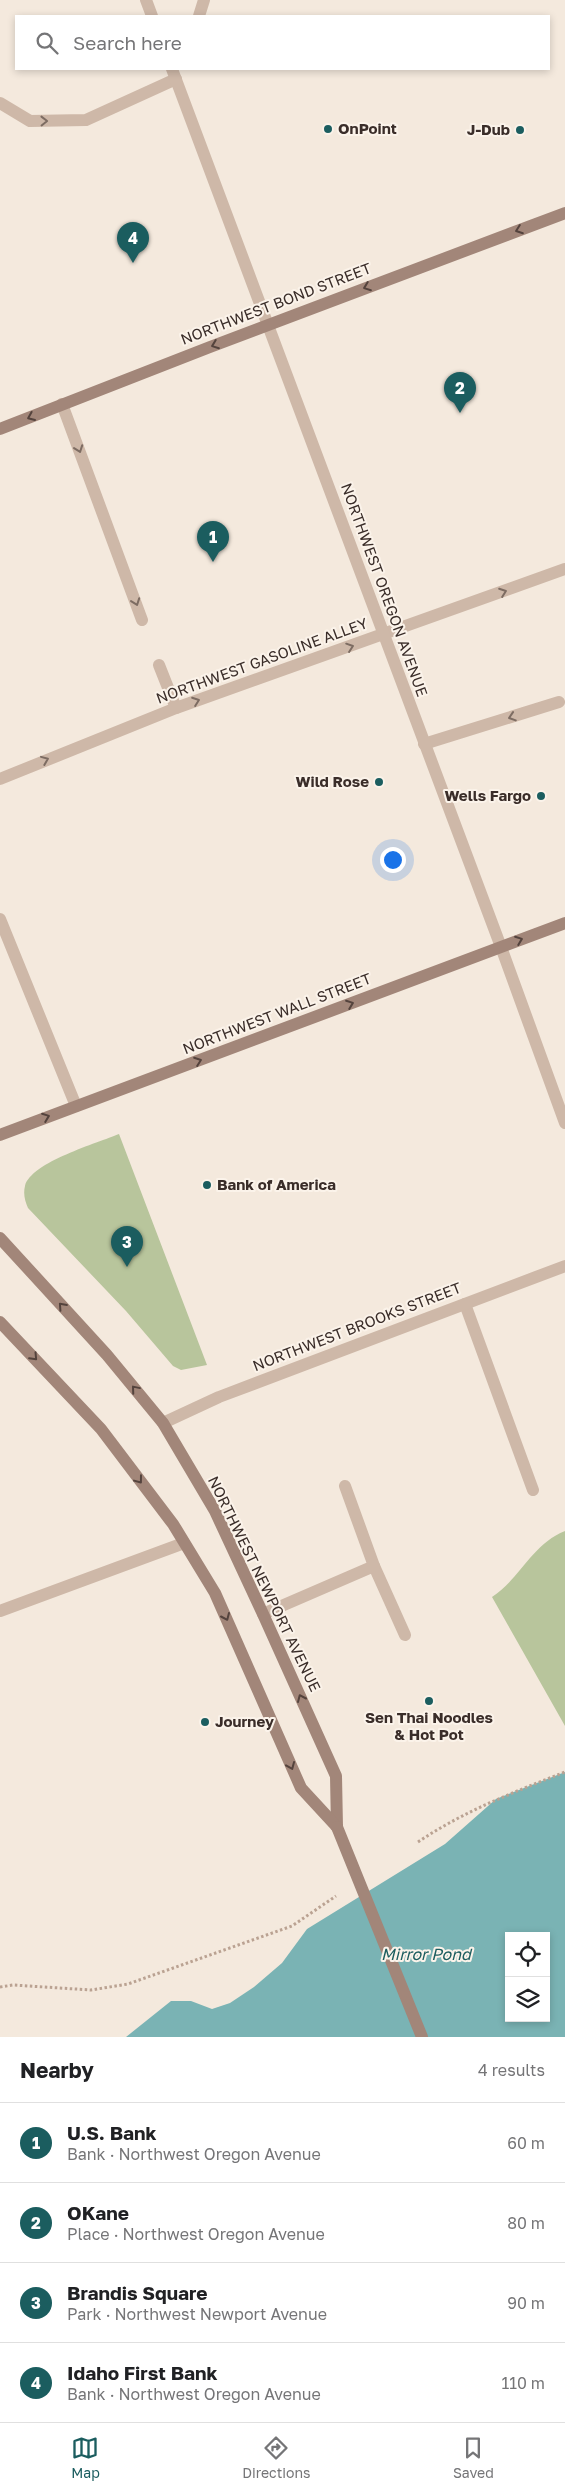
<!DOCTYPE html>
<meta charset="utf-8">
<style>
:root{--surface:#fff;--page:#f6f6f6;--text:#202124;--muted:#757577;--line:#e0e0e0;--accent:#1b5d5f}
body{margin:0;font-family:"Golos Text",sans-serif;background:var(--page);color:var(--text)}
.controls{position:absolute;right:15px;bottom:15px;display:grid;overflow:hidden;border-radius:0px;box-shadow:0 2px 8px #0003}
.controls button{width:45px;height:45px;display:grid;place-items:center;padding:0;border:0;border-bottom:1px solid var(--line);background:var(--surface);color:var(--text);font:25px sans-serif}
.you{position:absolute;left:392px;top:859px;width:18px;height:18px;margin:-12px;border:4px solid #fff;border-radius:50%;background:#1a73e8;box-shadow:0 0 0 8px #1a73e833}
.badge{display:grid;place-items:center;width:32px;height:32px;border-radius:50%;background:var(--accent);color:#fff;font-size:16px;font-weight:700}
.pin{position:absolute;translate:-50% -41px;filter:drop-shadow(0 1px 2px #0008)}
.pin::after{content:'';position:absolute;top:26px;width:18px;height:15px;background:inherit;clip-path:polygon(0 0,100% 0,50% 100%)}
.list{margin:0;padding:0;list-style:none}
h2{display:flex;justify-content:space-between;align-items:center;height:65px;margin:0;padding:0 20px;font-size:21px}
h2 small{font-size:16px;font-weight:400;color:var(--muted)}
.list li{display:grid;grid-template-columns:32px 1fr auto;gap:15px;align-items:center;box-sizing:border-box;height:80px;padding:0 20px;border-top:1px solid var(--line)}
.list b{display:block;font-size:19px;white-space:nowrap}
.list p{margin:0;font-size:16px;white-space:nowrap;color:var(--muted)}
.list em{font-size:16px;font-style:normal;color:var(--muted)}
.icon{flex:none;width:28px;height:28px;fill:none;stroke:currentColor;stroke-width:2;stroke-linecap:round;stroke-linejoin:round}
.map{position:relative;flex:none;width:565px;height:2037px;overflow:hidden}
.search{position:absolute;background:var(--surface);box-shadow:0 2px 8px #0003;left:15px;right:15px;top:15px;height:55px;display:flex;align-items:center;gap:12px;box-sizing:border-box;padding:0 18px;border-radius:0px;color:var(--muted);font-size:19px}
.sheet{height:385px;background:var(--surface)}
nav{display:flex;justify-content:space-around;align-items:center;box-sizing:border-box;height:70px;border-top:1px solid var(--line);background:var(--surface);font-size:14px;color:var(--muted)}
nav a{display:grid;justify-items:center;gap:2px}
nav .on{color:var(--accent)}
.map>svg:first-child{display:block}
.green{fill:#b8c59c}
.water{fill:#7ab3b4;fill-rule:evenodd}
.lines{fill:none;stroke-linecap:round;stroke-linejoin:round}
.path{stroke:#baa292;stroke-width:3;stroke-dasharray:2.5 2.5;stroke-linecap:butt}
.service{stroke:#ceb8a8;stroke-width:12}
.minor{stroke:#ceb8a8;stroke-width:12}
.tertiary{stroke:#ceb8a8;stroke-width:12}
.secondary{stroke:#a28679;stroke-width:12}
.secondary-bridge{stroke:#a28679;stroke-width:12}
.oneway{stroke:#7d6c62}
.oneway2{stroke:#54433d}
.poi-dot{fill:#1b5d5f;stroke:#fbf3ea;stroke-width:2}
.labels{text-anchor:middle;stroke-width:4;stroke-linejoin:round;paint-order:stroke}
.poi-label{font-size:15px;font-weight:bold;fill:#3a2d29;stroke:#fbf3ea;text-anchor:start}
.street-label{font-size:15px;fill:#3a2d29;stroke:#fbf3ea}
.water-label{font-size:16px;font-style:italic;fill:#1b5d5f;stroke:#fbf3ea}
</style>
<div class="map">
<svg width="565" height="2037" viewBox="0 0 565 2037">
<rect width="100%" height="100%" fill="#f4e9dd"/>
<!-- green -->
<g class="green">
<path d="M 119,1134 L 207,1365 L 181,1370 L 173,1366 L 126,1311 L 28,1208 C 25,1201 23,1194 25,1186 C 31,1162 98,1143 119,1134 Z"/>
<path d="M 565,1531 L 565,1726 L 492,1597 C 520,1579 532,1544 565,1531 Z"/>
</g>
<!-- water -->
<path class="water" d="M 565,1772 L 565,2037 L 126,2037 L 171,2001 L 191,2001 L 212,2009 L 230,2003 L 254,1987 L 282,1963 L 307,1929 L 445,1844 L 496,1799 ZM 509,1936 L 546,1936 L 546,2018 L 509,2018 Z"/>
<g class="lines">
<!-- path -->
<g class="path">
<path d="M 418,1842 C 464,1811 514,1792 565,1772"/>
<path d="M 0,1987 L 13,1985 L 91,1990 L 128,1984 L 292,1926 L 336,1896"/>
</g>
<!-- service -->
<g class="service">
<path d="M 199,16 L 204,0"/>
<path d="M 62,404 L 142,620"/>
<path d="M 159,665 L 176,708"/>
<path d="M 424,744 L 559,702"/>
<path d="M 0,779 L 176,708 L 565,569"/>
<path d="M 0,919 L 76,1106"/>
<path d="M 465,1304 L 533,1490"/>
<path d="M 374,1566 L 405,1635"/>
<path d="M 0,1611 L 184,1543"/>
<path d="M 263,1614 L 374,1566 L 345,1486"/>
</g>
<!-- minor -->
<g class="minor">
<path d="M 0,103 L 30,121 L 86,120 L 176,79"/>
<path d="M 501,947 L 565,1123"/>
<path d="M 163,1423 L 219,1397 L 565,1266"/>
</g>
<!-- tertiary -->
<g class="tertiary">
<path d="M 146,0 L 152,16"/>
<path d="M 172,69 L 501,947"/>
</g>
<!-- secondary -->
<g class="secondary">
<path d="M 0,429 L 210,347 L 565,213"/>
<path d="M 0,1135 L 565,923"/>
<path d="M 0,1238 L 107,1355 L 163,1423 L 215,1511 L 263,1614 L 336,1776 L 337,1827"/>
<path d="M 0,1322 L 101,1429 L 173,1524 L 215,1593 L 301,1788 L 337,1827"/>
</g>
<!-- secondary-bridge -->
<path class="secondary-bridge" d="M 337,1827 L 422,2037"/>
</g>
<!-- one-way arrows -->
<defs><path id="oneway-chevron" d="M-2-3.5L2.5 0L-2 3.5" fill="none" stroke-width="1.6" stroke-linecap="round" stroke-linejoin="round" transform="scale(1.25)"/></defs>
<g class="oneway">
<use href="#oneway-chevron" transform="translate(44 121) rotate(-1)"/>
<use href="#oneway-chevron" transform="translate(79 449) rotate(70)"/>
<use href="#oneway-chevron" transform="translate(503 592) rotate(-20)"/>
<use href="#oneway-chevron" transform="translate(136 602) rotate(70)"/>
<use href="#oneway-chevron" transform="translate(350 647) rotate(-19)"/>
<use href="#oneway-chevron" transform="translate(196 701) rotate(-20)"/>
<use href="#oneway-chevron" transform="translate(512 717) rotate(162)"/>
<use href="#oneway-chevron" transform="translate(45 760) rotate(-22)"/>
</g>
<g class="oneway2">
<use href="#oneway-chevron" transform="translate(519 230) rotate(160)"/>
<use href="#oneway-chevron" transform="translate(367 287) rotate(159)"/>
<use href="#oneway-chevron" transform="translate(215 345) rotate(159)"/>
<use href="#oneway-chevron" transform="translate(31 417) rotate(157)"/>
<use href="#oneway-chevron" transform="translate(519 940) rotate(-21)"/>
<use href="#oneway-chevron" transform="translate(350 1004) rotate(-21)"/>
<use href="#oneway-chevron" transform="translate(198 1061) rotate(-20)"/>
<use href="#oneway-chevron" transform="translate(46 1117) rotate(-21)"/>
<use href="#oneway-chevron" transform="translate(62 1306) rotate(-132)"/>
<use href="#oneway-chevron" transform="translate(34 1357) rotate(47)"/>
<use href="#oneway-chevron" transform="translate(135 1389) rotate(-130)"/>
<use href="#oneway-chevron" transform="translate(139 1480) rotate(53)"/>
<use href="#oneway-chevron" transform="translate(226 1617) rotate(66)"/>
<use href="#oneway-chevron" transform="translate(301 1698) rotate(-114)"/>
<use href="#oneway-chevron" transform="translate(291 1766) rotate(67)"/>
</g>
<!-- markers -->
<g class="poi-dot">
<circle cx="328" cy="129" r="5"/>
<circle cx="520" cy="130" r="5"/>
<circle cx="379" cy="782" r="5"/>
<circle cx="541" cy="796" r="5"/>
<circle cx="207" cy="1185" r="5"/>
<circle cx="429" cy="1701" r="5"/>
<circle cx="205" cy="1722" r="5"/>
</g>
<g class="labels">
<!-- poi labels -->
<g class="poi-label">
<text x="338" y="134">OnPoint</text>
<text x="510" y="135" text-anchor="end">J-Dub</text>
<text x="369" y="787" text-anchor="end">Wild Rose</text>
<text x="531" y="801" text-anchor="end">Wells Fargo</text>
<text x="217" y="1190">Bank of America</text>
<text x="429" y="1723" text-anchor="middle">Sen Thai Noodles<tspan x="429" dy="17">&amp; Hot Pot</tspan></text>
<text x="215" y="1727">Journey</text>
</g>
<!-- street labels -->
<g class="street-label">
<text transform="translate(276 304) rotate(-21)" y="5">NORTHWEST BOND STREET</text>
<text transform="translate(384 590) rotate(70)" y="5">NORTHWEST OREGON AVENUE</text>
<text transform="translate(262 661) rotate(-20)" y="5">NORTHWEST GASOLINE ALLEY</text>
<text transform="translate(277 1014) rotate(-21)" y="5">NORTHWEST WALL STREET</text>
<text transform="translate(357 1327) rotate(-21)" y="5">NORTHWEST BROOKS STREET</text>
<text transform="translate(264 1584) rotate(64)" y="5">NORTHWEST NEWPORT AVENUE</text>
</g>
<!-- water labels -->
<g class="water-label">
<text x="426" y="1960">Mirror Pond</text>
</g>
</g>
</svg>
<div class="controls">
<button><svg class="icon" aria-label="locate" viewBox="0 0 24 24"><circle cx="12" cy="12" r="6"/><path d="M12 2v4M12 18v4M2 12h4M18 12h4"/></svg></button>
<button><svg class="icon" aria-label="layers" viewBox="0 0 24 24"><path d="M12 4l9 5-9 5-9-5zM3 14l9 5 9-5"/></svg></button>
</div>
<div class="you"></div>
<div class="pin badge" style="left:213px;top:562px">1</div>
<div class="pin badge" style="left:460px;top:413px">2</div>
<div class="pin badge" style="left:127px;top:1267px">3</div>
<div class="pin badge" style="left:133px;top:263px">4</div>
<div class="search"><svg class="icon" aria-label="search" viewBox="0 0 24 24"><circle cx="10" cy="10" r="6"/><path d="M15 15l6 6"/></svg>Search here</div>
</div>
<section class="sheet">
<h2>Nearby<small>4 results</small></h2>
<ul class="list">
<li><span class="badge">1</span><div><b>U.S. Bank</b><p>Bank · Northwest Oregon Avenue</p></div><em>60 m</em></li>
<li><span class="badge">2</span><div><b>OKane</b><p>Place · Northwest Oregon Avenue</p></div><em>80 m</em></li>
<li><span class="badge">3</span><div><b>Brandis Square</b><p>Park · Northwest Newport Avenue</p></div><em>90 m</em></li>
<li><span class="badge">4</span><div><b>Idaho First Bank</b><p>Bank · Northwest Oregon Avenue</p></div><em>110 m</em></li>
</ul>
</section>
<nav>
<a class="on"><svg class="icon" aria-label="map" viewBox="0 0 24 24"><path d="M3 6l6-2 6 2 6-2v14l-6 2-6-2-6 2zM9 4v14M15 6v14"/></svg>Map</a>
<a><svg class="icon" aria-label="directions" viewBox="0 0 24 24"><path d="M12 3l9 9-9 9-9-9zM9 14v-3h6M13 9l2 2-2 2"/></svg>Directions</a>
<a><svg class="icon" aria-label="saved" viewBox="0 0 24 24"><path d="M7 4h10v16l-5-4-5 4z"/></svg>Saved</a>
</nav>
